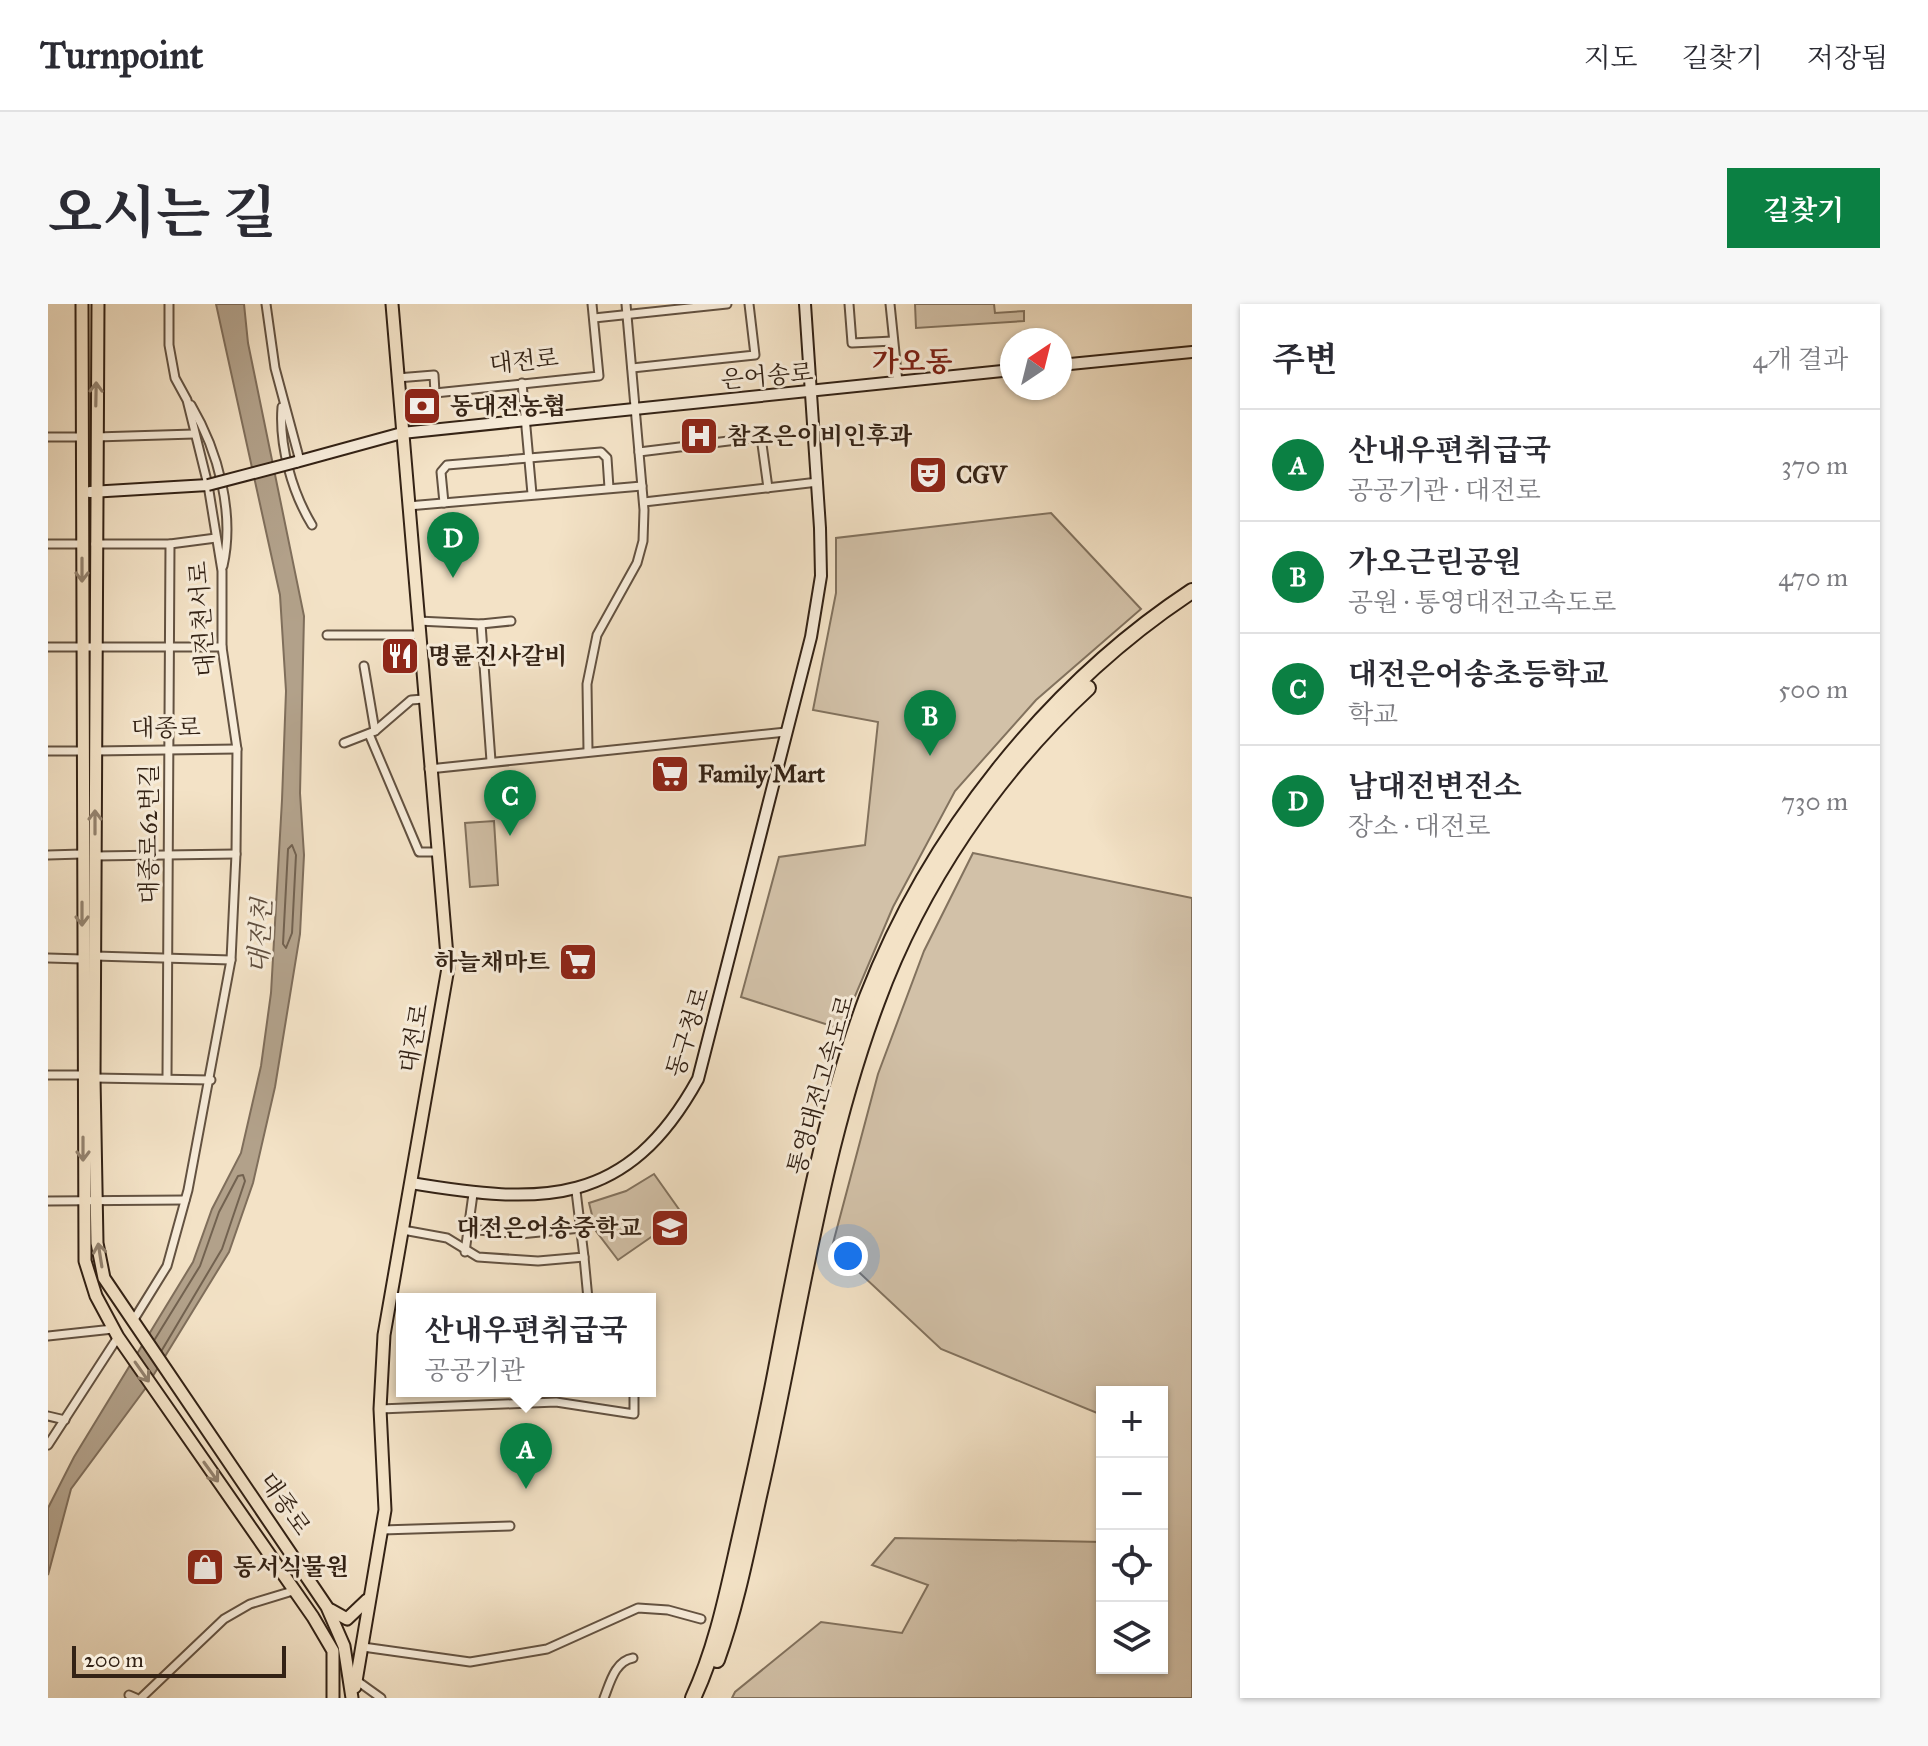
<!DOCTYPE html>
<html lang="ko">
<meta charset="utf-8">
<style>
:root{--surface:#fff;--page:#f7f7f7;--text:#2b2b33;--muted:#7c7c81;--line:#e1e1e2;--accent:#0b8043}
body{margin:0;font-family:"IM FELL Great Primer","Noto Serif KR",serif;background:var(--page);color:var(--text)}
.controls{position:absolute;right:24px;bottom:24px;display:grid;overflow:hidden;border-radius:0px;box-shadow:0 2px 6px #0004}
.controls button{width:72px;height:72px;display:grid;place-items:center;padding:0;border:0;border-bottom:2px solid var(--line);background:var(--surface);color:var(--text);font:40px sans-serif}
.compass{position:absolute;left:952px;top:24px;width:72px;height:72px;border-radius:50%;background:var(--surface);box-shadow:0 2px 6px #0004;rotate:35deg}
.scale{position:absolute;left:24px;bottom:20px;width:214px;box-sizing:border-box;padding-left:8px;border:4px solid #332215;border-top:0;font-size:22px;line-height:28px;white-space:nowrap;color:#332215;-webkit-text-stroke:6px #f7ecda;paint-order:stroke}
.you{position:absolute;left:800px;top:952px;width:28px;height:28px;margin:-20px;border:6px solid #fff;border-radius:50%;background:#1a73e8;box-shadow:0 0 0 12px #1a73e833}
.badge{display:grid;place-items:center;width:52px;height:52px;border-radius:50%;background:var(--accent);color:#fff;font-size:26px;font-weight:700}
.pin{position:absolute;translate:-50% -66px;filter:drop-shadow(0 2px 4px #0008)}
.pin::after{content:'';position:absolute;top:42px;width:28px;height:24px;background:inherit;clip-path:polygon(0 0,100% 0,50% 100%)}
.popup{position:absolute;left:348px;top:989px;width:260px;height:104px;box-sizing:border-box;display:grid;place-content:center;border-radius:0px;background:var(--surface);filter:drop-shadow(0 2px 6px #0005);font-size:26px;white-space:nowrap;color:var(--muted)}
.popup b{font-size:30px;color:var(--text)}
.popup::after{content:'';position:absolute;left:50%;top:100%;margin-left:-16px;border:16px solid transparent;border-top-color:var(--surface)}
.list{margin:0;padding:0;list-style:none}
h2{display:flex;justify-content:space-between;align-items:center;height:104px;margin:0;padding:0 32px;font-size:34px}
h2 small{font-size:26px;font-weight:400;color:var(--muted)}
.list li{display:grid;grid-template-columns:52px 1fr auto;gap:24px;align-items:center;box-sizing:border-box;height:112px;padding:0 32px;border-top:2px solid var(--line)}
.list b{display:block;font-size:30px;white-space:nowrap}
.list p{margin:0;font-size:26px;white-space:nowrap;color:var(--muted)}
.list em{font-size:26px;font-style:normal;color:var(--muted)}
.icon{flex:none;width:44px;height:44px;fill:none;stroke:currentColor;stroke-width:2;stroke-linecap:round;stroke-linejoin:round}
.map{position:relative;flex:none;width:1144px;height:1394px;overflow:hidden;border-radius:0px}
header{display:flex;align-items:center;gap:48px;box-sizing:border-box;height:112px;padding:0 40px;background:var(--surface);border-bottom:2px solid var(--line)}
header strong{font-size:38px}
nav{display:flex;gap:44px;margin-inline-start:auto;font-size:28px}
.intro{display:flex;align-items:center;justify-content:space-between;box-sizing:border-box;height:192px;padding:0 48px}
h1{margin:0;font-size:56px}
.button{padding:20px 36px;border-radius:0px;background:var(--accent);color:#fff;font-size:28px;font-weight:700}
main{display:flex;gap:48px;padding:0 48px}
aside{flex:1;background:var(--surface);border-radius:0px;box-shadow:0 2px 6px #0004}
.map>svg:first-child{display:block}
.green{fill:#d2c1a8;stroke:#82725e;stroke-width:2}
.water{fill:#b2a18a;stroke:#7f6e5b;stroke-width:2}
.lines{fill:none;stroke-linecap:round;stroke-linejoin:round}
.shore{stroke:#726250;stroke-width:2}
.street-casing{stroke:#635241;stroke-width:11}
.secondary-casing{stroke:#332215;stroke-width:14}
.primary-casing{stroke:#332215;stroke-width:15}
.highway-casing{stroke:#332215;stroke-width:18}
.street{stroke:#f7ecda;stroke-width:7}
.secondary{stroke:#f7ecda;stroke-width:10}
.primary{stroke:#f3e2c6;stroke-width:11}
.highway{stroke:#f3e2c6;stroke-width:14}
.secondary-bridge-casing{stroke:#332215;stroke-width:14;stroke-linecap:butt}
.secondary-bridge{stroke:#f7ecda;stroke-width:10}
.oneway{stroke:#93826e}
.labels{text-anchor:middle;stroke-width:6;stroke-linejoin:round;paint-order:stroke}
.street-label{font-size:24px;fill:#332215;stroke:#f7ecda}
.poi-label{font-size:24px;font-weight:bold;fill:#332215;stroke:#f7ecda;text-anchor:start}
.water-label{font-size:26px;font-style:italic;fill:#5f4e3e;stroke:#f7ecda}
.quarter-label{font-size:28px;font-weight:bold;fill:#7a1f14;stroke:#f7ecda}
</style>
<header>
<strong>Turnpoint</strong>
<nav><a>지도</a><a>길찾기</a><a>저장됨</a></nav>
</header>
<div class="intro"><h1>오시는 길</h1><a class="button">길찾기</a></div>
<main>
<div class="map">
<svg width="1144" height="1394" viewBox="0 0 1144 1394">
<rect width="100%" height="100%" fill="#f3e2c6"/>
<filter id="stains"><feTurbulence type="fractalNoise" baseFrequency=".0025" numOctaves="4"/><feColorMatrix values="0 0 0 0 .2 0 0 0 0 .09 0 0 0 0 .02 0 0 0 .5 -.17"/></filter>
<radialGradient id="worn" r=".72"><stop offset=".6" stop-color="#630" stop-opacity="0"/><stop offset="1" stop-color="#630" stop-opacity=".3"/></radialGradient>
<!-- green -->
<g class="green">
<path d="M 867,0 L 946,0 L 947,9 L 976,7 L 976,17 L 868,24 Z"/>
<path d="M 1003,209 L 1093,305 L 988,396 L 907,487 L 845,603 L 793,725 L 693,693 L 731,553 L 817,541 L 830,418 L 765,406 L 788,289 L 788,234 Z"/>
<path d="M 446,517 L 450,581 L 422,583 L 417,519 Z"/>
<path d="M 925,549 L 1144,594 L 1144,1394 L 684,1394 L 687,1388 L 773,1318 L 854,1329 L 880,1281 L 824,1261 L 847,1234 L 1054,1238 L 1054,1364 L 1114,1364 L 1114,1088 L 1054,1088 L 1054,1111 L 893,1045 L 784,943 L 830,770 L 876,647 Z"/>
<path d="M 606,870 L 635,911 L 570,956 L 548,927 L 541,899 L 578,887 Z"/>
</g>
<!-- water -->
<path class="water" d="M 168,0 L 196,0 L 200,39 L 256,312 L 252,489 L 256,551 L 252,630 L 227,783 L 205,879 L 181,948 L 97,1085 L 23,1185 L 0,1271 L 0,1204 L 26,1153 L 145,958 L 164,905 L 193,849 L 213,762 L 223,689 L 234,496 L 238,387 L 232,291 Z"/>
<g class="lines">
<!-- shore -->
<g class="shore">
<path d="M 244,541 L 248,551 L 244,629 L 238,644 L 235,640 L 240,545 Z"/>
<path d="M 107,1035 L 152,962 L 171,908 L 190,872 L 195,871 L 197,877 L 174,945 L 114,1046"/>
</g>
<!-- street casing -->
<g class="street-casing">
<g id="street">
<path d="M 218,0 L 227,64 L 252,157"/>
<path d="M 801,0 L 804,39 L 845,37"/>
<path d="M 842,0 L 850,78"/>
<path d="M 546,14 L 679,0"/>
<path d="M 584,64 L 707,51 L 701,0"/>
<path d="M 349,74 L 386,71 L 387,89 L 551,72 L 544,0"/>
<path d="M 474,79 L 484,190"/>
<path d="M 143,101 C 170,147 187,209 175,262"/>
<path d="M 234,103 C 231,142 244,188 264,221"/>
<path d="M 0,133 L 35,133"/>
<path d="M 48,133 L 146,130"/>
<path d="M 591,148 L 713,133 L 720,184"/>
<path d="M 596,198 L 770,178"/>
<path d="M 396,199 L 393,168 L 399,161 L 553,148 L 559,154 L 561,184"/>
<path d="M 360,202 L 594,182"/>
<path d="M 0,240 L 34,240"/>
<path d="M 47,240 L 122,240 L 168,234"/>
<path d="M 370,317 L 433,320 L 463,317"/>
<path d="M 433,320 L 443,457"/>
<path d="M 279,331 L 371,331"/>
<path d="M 0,343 L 174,343"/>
<path d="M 316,362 L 327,427"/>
<path d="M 321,430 L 371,548 L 389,548"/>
<path d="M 296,439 L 327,427 L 363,396 L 375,395"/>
<path d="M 0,447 L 33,447"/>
<path d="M 47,447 L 189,445"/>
<path d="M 540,447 L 539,380 L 549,331 L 589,259 L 595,237 L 596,206 L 578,0"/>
<path d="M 381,465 L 738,428"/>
<path d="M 0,551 L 34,550"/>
<path d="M 47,552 L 188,550"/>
<path d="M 47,652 L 183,656"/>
<path d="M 0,654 L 34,655"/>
<path d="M 0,771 L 35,771"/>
<path d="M 46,774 L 163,776"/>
<path d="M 119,774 L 122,240"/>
<path d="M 0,897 L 137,896"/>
<path d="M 420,925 L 472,930 L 533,924"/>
<path d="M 355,926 L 399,934 L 430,953 L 490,957 L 536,953 L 528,887"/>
<path d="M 417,948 L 425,890"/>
<path d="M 536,953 L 540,995"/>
<path d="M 85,1017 L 119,962 L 140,886 L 183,656 L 188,550 L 189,445 L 174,343 L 174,267 L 160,181 L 139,96 L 127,74 L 121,41 L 121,0"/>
<path d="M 0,1032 L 65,1025"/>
<path d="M 332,1105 L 508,1098 L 586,1110 L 586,1087"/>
<path d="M 0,1112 L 17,1116"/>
<path d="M 0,1141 L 70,1033"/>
<path d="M 334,1226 L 462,1222"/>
<path d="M 315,1343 L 422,1358 L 499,1345 L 590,1304 L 620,1306 L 653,1315"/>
<path d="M 308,1376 L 333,1394"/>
<path d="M 81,1391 L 88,1394"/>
<path d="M 93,1394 L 176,1315 L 202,1300 L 248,1286"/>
<path d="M 556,1394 C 562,1379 567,1357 585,1354"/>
</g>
</g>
<!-- secondary casing -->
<g class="secondary-casing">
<g id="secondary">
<path d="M 1012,61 L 1144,48"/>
<path d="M 248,158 L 354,129 L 964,66"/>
<path d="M 42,188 L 160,181"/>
<path d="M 363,879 C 494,901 579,904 650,775 L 763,333 L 773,272 L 772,224 L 757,0"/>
</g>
</g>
<!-- primary casing -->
<g class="primary-casing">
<g id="primary">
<path d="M 34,0 L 37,957 L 48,992 L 70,1033 L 265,1313 L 285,1347 L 285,1394"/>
<path d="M 50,0 L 46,774 L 49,939 L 56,974 L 279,1303 L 296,1342 L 304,1394"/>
<path d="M 283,1306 L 299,1315 L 319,1296"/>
<path d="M 307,1383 L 337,1206 L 332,1105 L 336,1031 L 400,664 L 344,0"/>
</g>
</g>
<!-- highway casing -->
<g class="highway-casing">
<g id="highway">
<path d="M 669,1356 C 688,1303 699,1247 711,1192 C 749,1028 770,856 829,698 C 872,581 948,469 1040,384"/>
<path d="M 645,1394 C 668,1345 679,1290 691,1237 C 704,1180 717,1123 728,1065 C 751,945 776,808 819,693 C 881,532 1000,382 1144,287"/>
</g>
</g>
<!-- street -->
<use href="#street" class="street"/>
<!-- secondary -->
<use href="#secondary" class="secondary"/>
<!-- primary -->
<use href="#primary" class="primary"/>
<!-- highway -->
<use href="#highway" class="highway"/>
<!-- secondary-bridge casing -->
<g class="secondary-bridge-casing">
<path id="secondary-bridge" d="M 160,181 L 248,158"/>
</g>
<!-- secondary-bridge -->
<use href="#secondary-bridge" class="secondary-bridge"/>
</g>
<!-- one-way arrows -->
<defs><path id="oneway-shaft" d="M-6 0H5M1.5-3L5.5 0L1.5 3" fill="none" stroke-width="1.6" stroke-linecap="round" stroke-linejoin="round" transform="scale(2)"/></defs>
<g class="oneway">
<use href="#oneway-shaft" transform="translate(48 90) rotate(-89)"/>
<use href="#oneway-shaft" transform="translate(34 266) rotate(90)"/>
<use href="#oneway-shaft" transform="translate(47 518) rotate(-90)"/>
<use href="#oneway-shaft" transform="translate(34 610) rotate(90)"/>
<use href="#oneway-shaft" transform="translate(35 845) rotate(90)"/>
<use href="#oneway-shaft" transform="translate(52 951) rotate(-99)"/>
<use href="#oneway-shaft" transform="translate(94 1068) rotate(55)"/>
<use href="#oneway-shaft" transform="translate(163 1168) rotate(54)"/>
</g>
<!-- icons -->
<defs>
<g id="bank-square" transform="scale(2)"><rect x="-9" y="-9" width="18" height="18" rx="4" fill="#8f2418" stroke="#f7ecda"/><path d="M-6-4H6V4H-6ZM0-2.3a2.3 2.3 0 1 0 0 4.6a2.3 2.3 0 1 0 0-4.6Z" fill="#fff"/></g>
<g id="hospital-square" transform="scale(2)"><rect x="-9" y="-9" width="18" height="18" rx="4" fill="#8f2418" stroke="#f7ecda"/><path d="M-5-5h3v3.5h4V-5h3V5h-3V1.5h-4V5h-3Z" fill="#fff"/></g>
<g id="theatre-square" transform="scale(2)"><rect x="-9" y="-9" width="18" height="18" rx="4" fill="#8f2418" stroke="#f7ecda"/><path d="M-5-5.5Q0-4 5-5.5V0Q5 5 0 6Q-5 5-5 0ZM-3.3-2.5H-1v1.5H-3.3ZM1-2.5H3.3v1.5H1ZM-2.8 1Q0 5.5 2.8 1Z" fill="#fff"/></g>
<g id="restaurant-square" transform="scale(2)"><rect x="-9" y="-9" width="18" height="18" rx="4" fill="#8f2418" stroke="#f7ecda"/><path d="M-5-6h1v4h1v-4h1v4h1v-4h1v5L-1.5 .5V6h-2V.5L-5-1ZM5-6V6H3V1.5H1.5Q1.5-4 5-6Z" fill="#fff"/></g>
<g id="supermarket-square" transform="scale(2)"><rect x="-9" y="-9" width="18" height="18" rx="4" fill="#8f2418" stroke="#f7ecda"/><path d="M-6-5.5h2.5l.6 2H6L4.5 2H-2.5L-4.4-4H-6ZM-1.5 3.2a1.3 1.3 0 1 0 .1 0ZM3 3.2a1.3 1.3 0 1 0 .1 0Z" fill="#fff"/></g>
<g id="school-square" transform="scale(2)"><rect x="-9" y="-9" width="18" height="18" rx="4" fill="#8f2418" stroke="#f7ecda"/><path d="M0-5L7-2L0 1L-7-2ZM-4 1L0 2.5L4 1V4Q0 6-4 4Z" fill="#fff"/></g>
<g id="shop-square" transform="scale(2)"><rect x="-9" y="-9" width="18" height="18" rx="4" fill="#8f2418" stroke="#f7ecda"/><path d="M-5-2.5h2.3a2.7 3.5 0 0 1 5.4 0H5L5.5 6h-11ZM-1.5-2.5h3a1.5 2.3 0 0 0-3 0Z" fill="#fff"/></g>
</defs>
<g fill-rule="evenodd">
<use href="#bank-square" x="374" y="102"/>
<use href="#hospital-square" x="651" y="132"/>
<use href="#theatre-square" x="880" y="171"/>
<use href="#restaurant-square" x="352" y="352"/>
<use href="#supermarket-square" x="622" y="470"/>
<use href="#supermarket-square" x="530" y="658"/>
<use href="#school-square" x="622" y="924"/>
<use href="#shop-square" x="157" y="1263"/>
</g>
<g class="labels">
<!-- street labels -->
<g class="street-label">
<text transform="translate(476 57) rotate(-6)" y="8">대전로</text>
<text transform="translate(719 72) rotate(-5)" y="8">은어송로</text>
<text transform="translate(154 315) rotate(-94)" y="8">대전천서로</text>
<text transform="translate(118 424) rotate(-1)" y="8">대종로</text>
<text transform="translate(101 530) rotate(-90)" y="8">대종로62번길</text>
<text transform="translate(640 728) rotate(-73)" y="8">동구청로</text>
<text transform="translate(366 734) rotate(-80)" y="8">대전로</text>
<text transform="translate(773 781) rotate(-74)" y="8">통영대전고속도로</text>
<text transform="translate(237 1200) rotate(55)" y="8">대종로</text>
</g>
<!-- poi labels -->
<g class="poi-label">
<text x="402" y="110">동대전농협</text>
<text x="679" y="140">참조은이비인후과</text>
<text x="908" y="179">CGV</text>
<text x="380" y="360">명륜진사갈비</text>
<text x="650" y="478">Family Mart</text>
<text x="502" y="666" text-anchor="end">하늘채마트</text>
<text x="594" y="932" text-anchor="end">대전은어송중학교</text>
<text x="185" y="1271">동서식물원</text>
</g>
<!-- water labels -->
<g class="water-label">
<text transform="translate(212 632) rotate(-87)" y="9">대전천</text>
</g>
<!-- quarter labels -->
<g class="quarter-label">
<text x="864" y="67">가오동</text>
</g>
</g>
<rect width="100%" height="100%" filter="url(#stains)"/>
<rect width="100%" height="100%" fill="url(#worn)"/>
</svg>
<div class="controls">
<button>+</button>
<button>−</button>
<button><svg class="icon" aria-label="locate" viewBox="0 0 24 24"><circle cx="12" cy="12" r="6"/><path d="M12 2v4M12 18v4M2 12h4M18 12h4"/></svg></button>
<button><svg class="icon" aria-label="layers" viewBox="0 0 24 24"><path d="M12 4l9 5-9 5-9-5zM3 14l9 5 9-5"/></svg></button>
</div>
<svg class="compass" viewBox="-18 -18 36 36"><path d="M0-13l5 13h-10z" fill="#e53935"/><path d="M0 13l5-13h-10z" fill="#7c7c81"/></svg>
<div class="scale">200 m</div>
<div class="you"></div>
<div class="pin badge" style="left:478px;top:1185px">A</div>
<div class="popup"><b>산내우편취급국</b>공공기관</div>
<div class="pin badge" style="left:882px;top:452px">B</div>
<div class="pin badge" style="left:462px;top:532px">C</div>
<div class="pin badge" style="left:405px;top:274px">D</div>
</div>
<aside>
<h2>주변<small>4개 결과</small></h2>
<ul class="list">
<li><span class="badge">A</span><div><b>산내우편취급국</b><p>공공기관 · 대전로</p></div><em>370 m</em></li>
<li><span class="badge">B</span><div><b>가오근린공원</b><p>공원 · 통영대전고속도로</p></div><em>470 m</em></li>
<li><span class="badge">C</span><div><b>대전은어송초등학교</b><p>학교</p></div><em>500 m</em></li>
<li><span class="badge">D</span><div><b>남대전변전소</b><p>장소 · 대전로</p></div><em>730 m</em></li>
</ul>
</aside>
</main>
